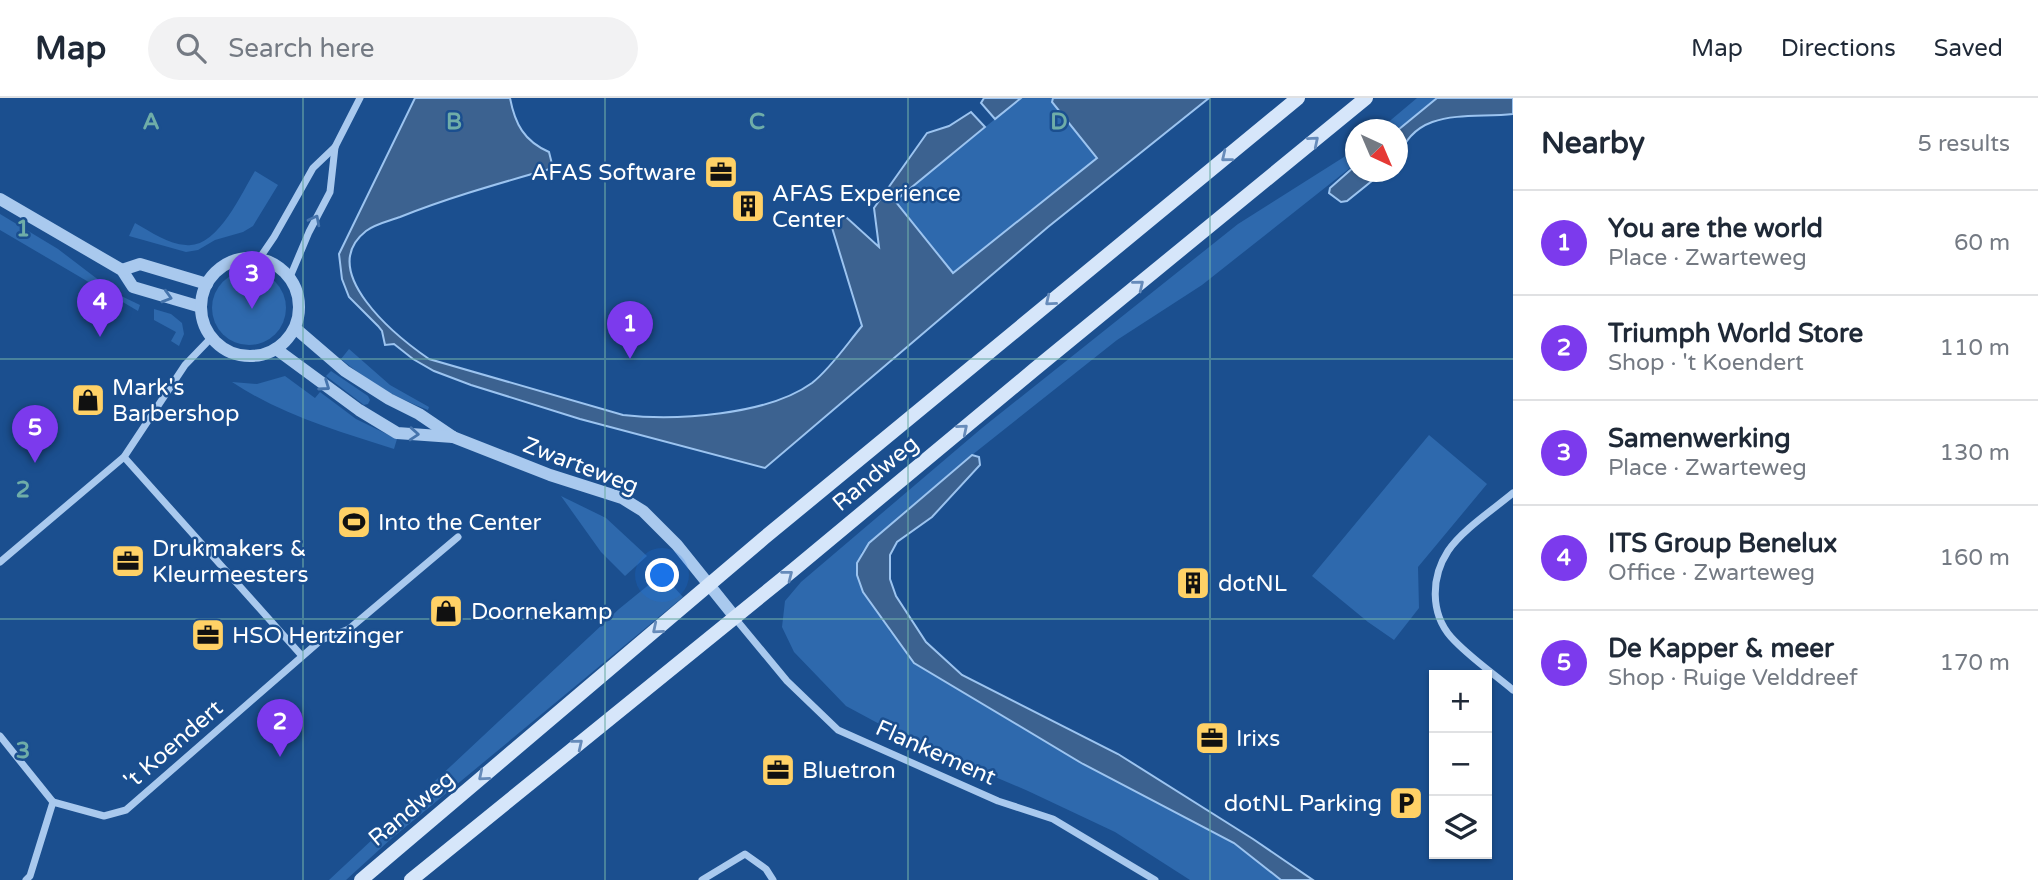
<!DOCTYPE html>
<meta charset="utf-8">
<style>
:root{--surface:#fff;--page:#f2f2f3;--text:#1f2937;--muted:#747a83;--line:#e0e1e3;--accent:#7c3aed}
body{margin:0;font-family:"Varela Round",sans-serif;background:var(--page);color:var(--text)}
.controls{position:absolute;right:21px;bottom:21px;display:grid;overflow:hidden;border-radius:0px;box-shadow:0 2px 5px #0004}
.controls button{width:63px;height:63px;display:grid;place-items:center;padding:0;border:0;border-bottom:2px solid var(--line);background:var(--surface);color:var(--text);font:35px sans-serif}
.compass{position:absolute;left:1345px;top:21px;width:63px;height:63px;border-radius:50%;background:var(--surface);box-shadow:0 2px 5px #0004;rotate:136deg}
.you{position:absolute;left:663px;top:478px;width:24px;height:24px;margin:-18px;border:5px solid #fff;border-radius:50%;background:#1a73e8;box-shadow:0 0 0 10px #1a73e833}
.badge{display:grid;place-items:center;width:46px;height:46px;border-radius:50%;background:var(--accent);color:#fff;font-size:23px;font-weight:700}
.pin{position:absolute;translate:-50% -58px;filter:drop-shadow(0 2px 4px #0008)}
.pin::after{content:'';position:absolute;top:37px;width:24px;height:21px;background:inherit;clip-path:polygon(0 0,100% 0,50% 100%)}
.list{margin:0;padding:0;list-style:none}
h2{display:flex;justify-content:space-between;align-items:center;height:91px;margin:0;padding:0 28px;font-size:30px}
h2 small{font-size:23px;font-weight:400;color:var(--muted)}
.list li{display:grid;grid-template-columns:46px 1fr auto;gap:21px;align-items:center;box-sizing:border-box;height:105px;padding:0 28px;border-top:2px solid var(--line)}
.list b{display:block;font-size:26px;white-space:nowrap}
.list p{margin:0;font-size:23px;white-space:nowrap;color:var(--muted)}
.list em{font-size:23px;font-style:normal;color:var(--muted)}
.icon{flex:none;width:38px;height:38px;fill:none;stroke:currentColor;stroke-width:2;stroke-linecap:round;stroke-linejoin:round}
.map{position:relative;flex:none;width:1513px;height:782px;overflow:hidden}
header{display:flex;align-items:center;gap:42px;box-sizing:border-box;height:98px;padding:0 35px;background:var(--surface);border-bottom:2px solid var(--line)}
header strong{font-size:33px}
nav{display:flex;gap:38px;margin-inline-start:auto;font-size:24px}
.search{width:490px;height:63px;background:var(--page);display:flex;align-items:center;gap:18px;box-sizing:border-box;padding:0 24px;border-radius:38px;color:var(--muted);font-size:26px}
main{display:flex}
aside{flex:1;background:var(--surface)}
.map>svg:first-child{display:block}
.green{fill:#2e69ad}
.water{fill:#3c6290;stroke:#9cc4f0;stroke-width:2}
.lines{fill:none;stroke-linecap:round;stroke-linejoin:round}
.minor{stroke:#a9c9ee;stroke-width:7}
.tertiary{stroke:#a9c9ee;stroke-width:12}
.secondary{stroke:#d6e6fa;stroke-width:14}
.oneway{stroke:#668bba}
.oneway2{stroke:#4674ac}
.grid{fill:none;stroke:#6fada8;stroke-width:2;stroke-opacity:0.55}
.labels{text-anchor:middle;stroke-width:5;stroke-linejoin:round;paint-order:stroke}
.poi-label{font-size:23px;fill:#fff;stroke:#1b4f8f;text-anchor:start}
.street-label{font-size:23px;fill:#fff;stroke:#1b4f8f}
.grid-label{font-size:23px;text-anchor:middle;font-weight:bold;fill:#6fada8;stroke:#1b4f8f;stroke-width:5;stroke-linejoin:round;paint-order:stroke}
</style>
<header>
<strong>Map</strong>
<div class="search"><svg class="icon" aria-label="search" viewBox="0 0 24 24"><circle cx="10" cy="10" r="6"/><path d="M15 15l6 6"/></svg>Search here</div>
<nav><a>Map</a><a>Directions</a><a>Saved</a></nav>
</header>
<main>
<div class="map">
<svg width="1513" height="782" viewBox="0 0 1513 782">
<rect width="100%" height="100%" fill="#1b4f8f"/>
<!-- green -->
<g class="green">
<path d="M 1021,0 L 1053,0 L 1053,4 L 1097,60 L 953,175 L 894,103 Z"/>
<path d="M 1417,0 L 1437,0 L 1398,32 L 1379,32 Z"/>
<path d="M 1355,52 L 1355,66 L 1202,187 L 1117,242 L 972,357 L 905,413 L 869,445 L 861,455 L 890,534 L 1189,720 L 1234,745 L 1281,782 L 1190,782 L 1115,734 L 1028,693 L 911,643 L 846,608 L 794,554 L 782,529 L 785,503 L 801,484 L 982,330 L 1238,126 Z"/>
<path d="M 255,73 L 278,87 L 253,128 L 243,134 L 215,142 L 198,152 L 186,154 L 129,138 L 135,125 C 151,134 168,146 186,147 C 217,151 241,96 255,73 Z"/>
<path d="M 0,116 L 58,151 L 117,196 L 140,207 L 138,213 L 0,132 Z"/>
<circle cx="249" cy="210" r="37"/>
<path d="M 154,211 L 171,216 L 182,225 L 184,236 L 179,248 L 171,243 L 176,234 L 154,222 Z"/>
<path d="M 349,251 L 390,287 L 429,309 L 428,312 C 396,300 367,283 341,261 Z"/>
<path d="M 331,273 L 368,298 L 370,302 L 368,306 L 364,307 L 326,278 Z"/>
<path d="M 285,278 L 315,300 L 320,294 L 356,321 L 397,341 L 394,351 C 338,333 282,317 232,284 L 257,286 Z"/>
<path d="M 1429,337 L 1487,386 L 1418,469 L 1419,510 L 1394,542 L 1368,524 L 1312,478 Z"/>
<path d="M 561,398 L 606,420 L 647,458 L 625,478 L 601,454 Z"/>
<path d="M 662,476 L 683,499 L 391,741 L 346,782 L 329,782 L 619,511 Z"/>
</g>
<!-- water -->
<g class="water">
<path d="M 415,0 L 510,0 C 515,26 524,43 549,54 L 553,70 C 501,85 450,99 400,119 C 389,123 375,126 366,133 C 315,173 397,239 429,261 L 623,317 C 676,323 768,317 812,285 C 831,270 847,246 862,228 L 830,123 L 846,119 L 879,149 L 874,110 L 927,35 L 949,28 L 971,14 L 985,29 L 895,103 L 953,175 L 1097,60 L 1052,4 L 1053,0 L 1209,0 L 1048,129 L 765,370 L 580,321 L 471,287 L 434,273 L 413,261 L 394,246 L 385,247 L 382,233 L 378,228 L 349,199 L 342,181 L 339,156 Z"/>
<path d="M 984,0 L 1021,0 L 995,21 L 981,5 Z"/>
<path d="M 1437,0 L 1513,0 L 1513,16 C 1469,21 1415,8 1398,61 L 1398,32 Z"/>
<path d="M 1355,68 L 1356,74 L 1383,74 L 1347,103 L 1341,104 L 1329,95 L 1330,90 Z"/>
<path d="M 972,357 L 979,359 L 980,367 L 932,419 L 897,444 L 890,457 L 890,481 L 896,498 L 926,544 L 962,577 L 1118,656 L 1253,741 L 1313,782 L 1281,782 L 1234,745 L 1083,666 L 914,565 L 863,494 L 857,477 L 857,465 L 869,445 Z"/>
</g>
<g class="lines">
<!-- minor -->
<g class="minor">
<path d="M 259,161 L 274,139 L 313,70 L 335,49"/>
<path d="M 290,179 L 309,134 L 330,94 L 335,49 L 360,0"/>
<path d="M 124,359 L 302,558"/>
<path d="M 1513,395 C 1494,411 1462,432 1448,453 C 1431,479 1430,515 1451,539 C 1469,559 1493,575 1513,592"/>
<path d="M 0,464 L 124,359 L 185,267 L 212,239"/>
<path d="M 734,519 L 787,583 L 838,632 L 998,703 L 1053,721 L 1155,782"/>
<path d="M 0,638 L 53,704 L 30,778 L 26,782"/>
<path d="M 53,704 L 104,718 L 126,712 L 321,542 L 349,531 L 458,439"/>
<path d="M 702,782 L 745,756 L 766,771 L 773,782"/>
</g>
<!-- tertiary -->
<g class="tertiary">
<path d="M 0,101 L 122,172 L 133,189 L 201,209"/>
<circle cx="250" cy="209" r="49"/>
<path d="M 122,172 L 140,166 L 207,186"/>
<path d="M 295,230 L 345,273 L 389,301 L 419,316 L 453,339 L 550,377 L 622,400 L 643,413 L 677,447 L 734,518"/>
<path d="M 276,251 L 359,312 L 397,335 L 453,339"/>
</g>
<!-- secondary -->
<g class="secondary">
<path d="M 361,782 L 764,440 L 1298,0"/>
<path d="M 411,782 L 792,473 L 1035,271 L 1366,0"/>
</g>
</g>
<!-- one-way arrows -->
<defs><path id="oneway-chevron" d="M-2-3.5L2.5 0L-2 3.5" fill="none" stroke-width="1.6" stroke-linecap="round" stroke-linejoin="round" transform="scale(1.75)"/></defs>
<g class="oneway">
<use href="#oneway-chevron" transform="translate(1314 43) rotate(-40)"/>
<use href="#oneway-chevron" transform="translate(1226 59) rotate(141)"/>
<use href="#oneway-chevron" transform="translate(1139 187) rotate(-39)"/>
<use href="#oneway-chevron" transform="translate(1050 203) rotate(140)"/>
<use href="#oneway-chevron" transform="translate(963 331) rotate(-40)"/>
<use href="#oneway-chevron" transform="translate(788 477) rotate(-38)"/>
<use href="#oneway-chevron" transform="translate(657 531) rotate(140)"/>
<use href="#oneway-chevron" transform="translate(578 646) rotate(-39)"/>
<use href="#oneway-chevron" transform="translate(483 678) rotate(140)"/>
</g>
<g class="oneway2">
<use href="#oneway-chevron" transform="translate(315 122) rotate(-63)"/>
<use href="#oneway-chevron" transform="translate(167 199) rotate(16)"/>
<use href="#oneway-chevron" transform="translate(325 288) rotate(35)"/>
<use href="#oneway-chevron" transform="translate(414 336) rotate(4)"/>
</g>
<!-- grid -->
<path class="grid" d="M 303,0 L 303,782M 605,0 L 605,782M 908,0 L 908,782M 1210,0 L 1210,782M 0,261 L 1513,261M 0,521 L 1513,521"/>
<!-- icons -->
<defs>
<g id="office-square" transform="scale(1.75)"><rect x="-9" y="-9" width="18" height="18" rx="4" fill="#ffd166" stroke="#1b4f8f"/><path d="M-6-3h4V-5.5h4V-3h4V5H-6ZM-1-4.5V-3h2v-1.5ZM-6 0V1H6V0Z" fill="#111"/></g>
<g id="building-square" transform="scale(1.75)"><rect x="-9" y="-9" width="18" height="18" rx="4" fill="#ffd166" stroke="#1b4f8f"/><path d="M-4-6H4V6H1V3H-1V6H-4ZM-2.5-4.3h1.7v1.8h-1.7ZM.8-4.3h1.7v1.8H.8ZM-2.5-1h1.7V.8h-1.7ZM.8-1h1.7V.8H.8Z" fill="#111"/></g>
<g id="shop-square" transform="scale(1.75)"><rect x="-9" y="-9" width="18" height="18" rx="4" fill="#ffd166" stroke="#1b4f8f"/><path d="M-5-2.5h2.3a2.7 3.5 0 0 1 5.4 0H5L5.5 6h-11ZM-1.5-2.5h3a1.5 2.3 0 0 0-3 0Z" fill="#111"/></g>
<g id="stadium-square" transform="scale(1.75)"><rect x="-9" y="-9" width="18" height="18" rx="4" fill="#ffd166" stroke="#1b4f8f"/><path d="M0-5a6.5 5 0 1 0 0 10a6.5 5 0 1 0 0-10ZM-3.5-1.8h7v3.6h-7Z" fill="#111"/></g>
<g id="parking-square" transform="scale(1.75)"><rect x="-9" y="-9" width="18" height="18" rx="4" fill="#ffd166" stroke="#1b4f8f"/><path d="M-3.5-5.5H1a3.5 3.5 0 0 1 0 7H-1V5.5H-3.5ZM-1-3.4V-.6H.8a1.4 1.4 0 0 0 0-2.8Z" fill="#111"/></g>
</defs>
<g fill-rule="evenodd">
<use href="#office-square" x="721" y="74"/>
<use href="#building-square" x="748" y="108"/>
<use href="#shop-square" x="88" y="302"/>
<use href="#stadium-square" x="354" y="424"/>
<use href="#office-square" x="128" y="463"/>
<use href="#building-square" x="1193" y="485"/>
<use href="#shop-square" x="446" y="513"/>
<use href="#office-square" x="208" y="537"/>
<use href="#office-square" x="1212" y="640"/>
<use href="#office-square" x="778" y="672"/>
<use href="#parking-square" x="1406" y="705"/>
</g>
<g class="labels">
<!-- poi labels -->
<g class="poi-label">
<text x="696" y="82" text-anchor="end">AFAS Software</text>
<text x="772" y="103">AFAS Experience<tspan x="772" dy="26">Center</tspan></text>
<text x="112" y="297">Mark's<tspan x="112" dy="26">Barbershop</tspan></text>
<text x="378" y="432">Into the Center</text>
<text x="152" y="458">Drukmakers &amp;<tspan x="152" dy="26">Kleurmeesters</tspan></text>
<text x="1218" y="493">dotNL</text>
<text x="471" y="521">Doornekamp</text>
<text x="232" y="545">HSO Hertzinger</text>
<text x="1236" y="648">Irixs</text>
<text x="802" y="680">Bluetron</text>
<text x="1382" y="713" text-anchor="end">dotNL Parking</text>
</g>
<!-- street labels -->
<g class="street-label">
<text transform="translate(581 367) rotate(21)" y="8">Zwarteweg</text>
<text transform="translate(875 375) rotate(-40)" y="8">Randweg</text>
<text transform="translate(173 646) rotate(-41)" y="8">'t Koendert</text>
<text transform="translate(936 654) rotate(24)" y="8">Flankement</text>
<text transform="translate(411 710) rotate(-40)" y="8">Randweg</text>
</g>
</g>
<g class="grid-label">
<text x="151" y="31">A</text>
<text x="454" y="31">B</text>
<text x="757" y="31">C</text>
<text x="1059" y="31">D</text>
<text x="23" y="138">1</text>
<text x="23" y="399">2</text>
<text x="23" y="660">3</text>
</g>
</svg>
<div class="controls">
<button>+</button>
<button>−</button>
<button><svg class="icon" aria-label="layers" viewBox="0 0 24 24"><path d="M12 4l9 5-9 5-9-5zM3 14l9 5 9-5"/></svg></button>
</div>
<svg class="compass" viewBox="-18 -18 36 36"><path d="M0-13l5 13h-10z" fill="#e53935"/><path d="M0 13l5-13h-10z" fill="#747a83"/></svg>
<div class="you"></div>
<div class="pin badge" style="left:630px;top:261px">1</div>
<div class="pin badge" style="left:280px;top:659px">2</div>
<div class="pin badge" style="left:252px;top:211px">3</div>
<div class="pin badge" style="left:100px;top:239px">4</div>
<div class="pin badge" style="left:35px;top:365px">5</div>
</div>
<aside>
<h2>Nearby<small>5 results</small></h2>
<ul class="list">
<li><span class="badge">1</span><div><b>You are the world</b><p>Place · Zwarteweg</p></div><em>60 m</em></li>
<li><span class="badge">2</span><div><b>Triumph World Store</b><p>Shop · 't Koendert</p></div><em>110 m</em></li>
<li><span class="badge">3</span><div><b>Samenwerking</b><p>Place · Zwarteweg</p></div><em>130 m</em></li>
<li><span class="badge">4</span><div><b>ITS Group Benelux</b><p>Office · Zwarteweg</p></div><em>160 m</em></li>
<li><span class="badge">5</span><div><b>De Kapper &amp; meer</b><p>Shop · Ruige Velddreef</p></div><em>170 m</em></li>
</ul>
</aside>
</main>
